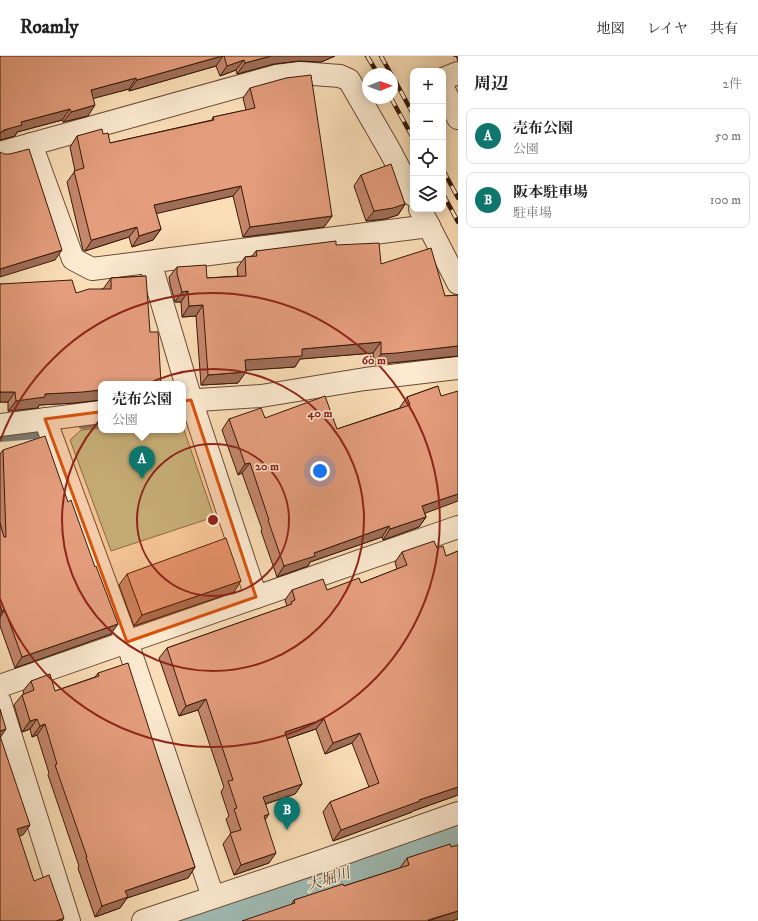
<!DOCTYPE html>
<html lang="ja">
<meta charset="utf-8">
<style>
:root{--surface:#fff;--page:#f2f2f2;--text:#222;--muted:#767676;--line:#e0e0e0;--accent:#0f766e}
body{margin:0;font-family:"IM FELL DW Pica","Noto Serif JP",serif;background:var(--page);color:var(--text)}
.controls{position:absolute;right:12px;top:12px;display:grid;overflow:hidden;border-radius:8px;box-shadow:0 2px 10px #0003}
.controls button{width:36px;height:36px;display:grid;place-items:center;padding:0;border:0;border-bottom:1px solid var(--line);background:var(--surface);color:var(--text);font:20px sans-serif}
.compass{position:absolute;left:362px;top:12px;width:36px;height:36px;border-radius:50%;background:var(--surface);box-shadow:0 2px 10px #0003;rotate:89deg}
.you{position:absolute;left:320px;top:415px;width:14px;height:14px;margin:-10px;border:3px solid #fff;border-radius:50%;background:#1a73e8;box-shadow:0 0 0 6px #1a73e833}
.badge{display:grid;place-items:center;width:26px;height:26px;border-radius:50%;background:var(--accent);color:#fff;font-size:13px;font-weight:700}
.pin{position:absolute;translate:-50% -33px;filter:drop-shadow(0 1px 2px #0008)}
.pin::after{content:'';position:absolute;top:21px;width:14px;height:12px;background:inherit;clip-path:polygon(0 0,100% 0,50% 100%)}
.popup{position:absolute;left:98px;top:325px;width:88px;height:52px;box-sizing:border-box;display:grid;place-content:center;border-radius:8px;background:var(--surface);filter:drop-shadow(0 1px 3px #0005);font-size:13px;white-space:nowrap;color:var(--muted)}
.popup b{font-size:15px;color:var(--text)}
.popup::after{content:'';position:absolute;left:50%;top:100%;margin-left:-8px;border:8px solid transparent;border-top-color:var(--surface)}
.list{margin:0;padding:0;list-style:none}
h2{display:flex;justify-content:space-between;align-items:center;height:52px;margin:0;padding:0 16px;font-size:17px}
h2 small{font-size:13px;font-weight:400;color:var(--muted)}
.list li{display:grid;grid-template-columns:26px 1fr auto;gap:12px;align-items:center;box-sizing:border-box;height:56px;margin:0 8px 8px;padding:0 8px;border:1px solid var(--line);border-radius:8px}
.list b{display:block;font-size:15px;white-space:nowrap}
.list p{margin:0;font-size:13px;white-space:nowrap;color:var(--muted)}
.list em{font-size:13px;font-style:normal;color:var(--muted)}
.icon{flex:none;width:22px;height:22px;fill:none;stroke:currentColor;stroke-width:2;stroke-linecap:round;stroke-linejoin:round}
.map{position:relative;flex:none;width:458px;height:865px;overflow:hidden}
header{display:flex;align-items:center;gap:24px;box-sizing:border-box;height:56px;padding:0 20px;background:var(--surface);border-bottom:1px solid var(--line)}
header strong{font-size:19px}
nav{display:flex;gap:22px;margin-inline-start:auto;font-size:14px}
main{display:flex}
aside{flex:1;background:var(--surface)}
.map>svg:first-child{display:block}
.green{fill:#bec08d;stroke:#7c6c4a}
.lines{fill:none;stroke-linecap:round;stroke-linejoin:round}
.stream{stroke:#777a6f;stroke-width:8}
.river{stroke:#9fbbb4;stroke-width:45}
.minor-casing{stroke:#6a4a33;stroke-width:24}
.tertiary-casing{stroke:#6a4a33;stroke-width:24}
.minor{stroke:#fbe9d0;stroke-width:22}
.tertiary{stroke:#fbe9d0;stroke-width:22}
.rail-casing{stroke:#3a1907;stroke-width:4.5}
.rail{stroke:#fbe9d0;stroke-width:3;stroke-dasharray:9;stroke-linecap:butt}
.wall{fill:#c4876c;stroke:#3a1907}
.shaded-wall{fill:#a06e58;stroke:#3a1907}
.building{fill:#e49d7d;stroke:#3a1907}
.marked{fill:#d7530c;fill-opacity:0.2;stroke:#d7530c;stroke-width:3;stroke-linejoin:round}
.ring{fill:none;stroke:#8f2418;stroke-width:2}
.labels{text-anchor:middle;stroke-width:3;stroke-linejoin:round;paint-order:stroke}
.water-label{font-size:15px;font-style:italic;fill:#584a3b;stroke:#fbe9d0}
.centre{fill:#8f2418;stroke:#fbe9d0;stroke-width:2}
.ring-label{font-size:12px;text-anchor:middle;font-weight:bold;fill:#8f2418;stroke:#fbe9d0;stroke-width:3;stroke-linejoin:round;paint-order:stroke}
</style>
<header>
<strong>Roamly</strong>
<nav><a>地図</a><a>レイヤ</a><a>共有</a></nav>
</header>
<main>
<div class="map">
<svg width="458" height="865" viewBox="0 0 458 865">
<rect width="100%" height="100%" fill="#f9ddb6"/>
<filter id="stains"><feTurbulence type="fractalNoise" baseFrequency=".005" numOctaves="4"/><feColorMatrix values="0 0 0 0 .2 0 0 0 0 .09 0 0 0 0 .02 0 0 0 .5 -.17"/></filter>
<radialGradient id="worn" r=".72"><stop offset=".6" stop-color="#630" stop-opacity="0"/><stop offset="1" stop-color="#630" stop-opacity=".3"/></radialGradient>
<!-- green -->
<path class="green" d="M 183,371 L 214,461 L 111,495 L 70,384 L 81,374 L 101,372 L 101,374 L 183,374 Z"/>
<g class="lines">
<!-- stream -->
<g class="stream">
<path d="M 82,369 L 101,368"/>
<path d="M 0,382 L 35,379"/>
</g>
<!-- river -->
<path class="river" d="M 199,865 L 458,781"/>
<!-- minor casing -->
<g class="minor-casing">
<g id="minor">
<path d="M 443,23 L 458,17"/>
<path d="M 443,32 L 458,62"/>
<path d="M 31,88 L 73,203 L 92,213 L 429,170"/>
<path d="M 0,97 L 276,20 L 300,17 L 340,20 L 349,24 L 390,95 L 413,139"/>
<path d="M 420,153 L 458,227"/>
<path d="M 150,206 L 191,344 L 256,541"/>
<path d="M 183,345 L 261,340 L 365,323 L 458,312"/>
<path d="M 45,363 L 127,586 L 213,841"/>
<path d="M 0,369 L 101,356"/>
<path d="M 0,630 L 458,471"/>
<path d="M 0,646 L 69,865"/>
</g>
</g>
<!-- tertiary casing -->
<g class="tertiary-casing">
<path id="tertiary" d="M 143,865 L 325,804 L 458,757"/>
</g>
<!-- minor -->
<use href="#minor" class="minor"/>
<!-- tertiary -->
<use href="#tertiary" class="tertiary"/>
<!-- rail casing -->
<g class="rail-casing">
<g id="rail">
<path d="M 367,0 L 378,18"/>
<path d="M 381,0 L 391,18"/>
<path d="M 392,19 L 413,58"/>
<path d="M 391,42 L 413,82"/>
<path d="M 443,114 L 458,142"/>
<path d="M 443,138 L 458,166"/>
</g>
</g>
<!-- rail -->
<use href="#rail" class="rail"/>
</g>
<!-- wall -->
<g class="wall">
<path d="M 0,0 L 335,0 L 321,6 L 299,5 L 274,8 L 237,18 L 236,14 L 220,20 L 216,10 L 129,35 L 129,33 L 93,42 L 88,60 L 63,66 L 62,64 L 17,76 L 15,80 L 0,84 Z"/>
<path d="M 454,0 L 458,0 L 458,5 L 456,0 L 454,1 Z"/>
<path d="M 250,32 L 332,160 L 324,171 L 243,181 L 233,140 L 156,157 L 161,173 L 153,184 L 132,191 L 129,181 L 85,195 L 83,194 L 67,126 L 75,115 L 70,91 L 77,80 L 103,78 L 110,87 L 212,64 L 213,61 L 246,54 L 243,42 Z"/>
<path d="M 361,119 L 405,148 L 398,159 L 385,163 L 366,165 L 354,130 Z"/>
<path d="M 336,189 L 381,208 L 445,240 L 458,239 L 458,300 L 390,307 L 374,308 L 373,297 L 300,303 L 295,311 L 245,314 L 238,327 L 201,329 L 196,260 L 182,261 L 181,246 L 175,246 L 170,228 L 169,221 L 177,211 L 207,222 L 238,220 L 237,212 L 245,201 L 252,200 L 256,195 Z"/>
<path d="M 146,220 L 101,328 L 99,344 L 75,347 L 39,349 L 38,352 L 8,355 L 8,346 L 0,346 L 0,228 L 76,237 L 103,233 L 111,222 Z"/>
<path d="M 438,330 L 425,457 L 426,461 L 419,471 L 383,484 L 382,481 L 310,506 L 308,510 L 277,521 L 261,475 L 262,473 L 242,417 L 238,419 L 222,374 L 229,363 L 265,362 L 337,373 L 400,352 L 400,351 L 407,341 Z"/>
<path d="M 3,394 L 111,578 L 15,612 L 0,570 L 0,398 Z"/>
<path d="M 437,492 L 446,500 L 458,495 L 458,739 L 413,755 L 412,756 L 333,785 L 323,756 L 330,746 L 369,731 L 352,687 L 325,698 L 316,673 L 287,683 L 302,728 L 295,738 L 266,748 L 265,764 L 269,807 L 234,819 L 223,788 L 231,777 L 226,763 L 229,760 L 221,736 L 224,731 L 198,654 L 179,660 L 159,602 L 167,592 L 287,550 L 285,544 L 292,534 L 327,534 L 361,527 L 397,513 L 395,506 L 402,496 Z"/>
<path d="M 127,518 L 234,536 L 134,570 L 119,529 Z"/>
<path d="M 98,617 L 158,701 L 158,702 L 195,811 L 188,822 L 127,842 L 120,852 L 95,861 L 78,812 L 79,810 L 48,719 L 49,717 L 37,679 L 32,681 L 30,673 L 22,676 L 14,649 L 22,639 L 24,638 L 23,635 L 31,625 L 55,635 L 95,621 Z"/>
<path d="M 451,791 L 458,863 L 291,849 L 294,844 L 344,830 L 400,812 L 407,802 Z"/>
</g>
<!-- shaded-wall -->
<g class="shaded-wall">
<path d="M 222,0 L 223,0 L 216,10 L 129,35 L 137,24 Z"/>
<path d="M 271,0 L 335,0 L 321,6 L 299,5 L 274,8 L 237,18 L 245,7 Z"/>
<path d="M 244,4 L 236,14 L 220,20 L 227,10 Z"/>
<path d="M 136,22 L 129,33 L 84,45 L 91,34 Z"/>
<path d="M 95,49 L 88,60 L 63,66 L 71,56 Z"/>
<path d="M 70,53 L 62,64 L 17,76 L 15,80 L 0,84 L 0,77 L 21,66 Z"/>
<path d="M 241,130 L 233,140 L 146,160 L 154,149 Z"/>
<path d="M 405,148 L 398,159 L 385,163 L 366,165 L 374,155 Z"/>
<path d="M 332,160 L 324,171 L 243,181 L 250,171 Z"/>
<path d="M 137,171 L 129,181 L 85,195 L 92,184 Z"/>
<path d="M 161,173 L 153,184 L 132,191 L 139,180 Z"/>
<path d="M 62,194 L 55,204 L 0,221 L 0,213 Z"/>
<path d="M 188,235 L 181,246 L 175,246 L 182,236 Z"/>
<path d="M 203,249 L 196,260 L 182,261 L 189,250 Z"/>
<path d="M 381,286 L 373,297 L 300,303 L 295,311 L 237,315 L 245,304 L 302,293 Z"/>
<path d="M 458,290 L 458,300 L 390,307 L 374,308 L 381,298 Z"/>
<path d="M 246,316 L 238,327 L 201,329 L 208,319 Z"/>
<path d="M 101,334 L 101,344 L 75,347 L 39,349 L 38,352 L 8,355 L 16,345 L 45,338 Z"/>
<path d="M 0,336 L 15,336 L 8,346 L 0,346 Z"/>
<path d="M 250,407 L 242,417 L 238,419 L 245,408 Z"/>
<path d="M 458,438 L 458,445 L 415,461 L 422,450 Z"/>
<path d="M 426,461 L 419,471 L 383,484 L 390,473 Z"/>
<path d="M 389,470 L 382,481 L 310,506 L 308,510 L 277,521 L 284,510 L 314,497 Z"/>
<path d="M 241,525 L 234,536 L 134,570 L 142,559 Z"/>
<path d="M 5,554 L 0,561 L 0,558 L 2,555 Z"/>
<path d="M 118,568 L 111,578 L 15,612 L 22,601 Z"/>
<path d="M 206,643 L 198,654 L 179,660 L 186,650 Z"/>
<path d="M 37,663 L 30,673 L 22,676 L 30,665 Z"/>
<path d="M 324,663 L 316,673 L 277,686 L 285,676 Z"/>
<path d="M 45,668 L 37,679 L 32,681 L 40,670 Z"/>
<path d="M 6,673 L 0,682 L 0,675 Z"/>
<path d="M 360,677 L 352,687 L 325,698 L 333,687 Z"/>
<path d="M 302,728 L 295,738 L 256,751 L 263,741 Z"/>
<path d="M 458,731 L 458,739 L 413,755 L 412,756 L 333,785 L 341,774 L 419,744 Z"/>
<path d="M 269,758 L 262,769 L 264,760 Z"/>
<path d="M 30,769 L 23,779 L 9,784 L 17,773 Z"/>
<path d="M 276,797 L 269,807 L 234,819 L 241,809 Z"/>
<path d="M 195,811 L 188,822 L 127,842 L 120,852 L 95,861 L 102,850 L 125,835 Z"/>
<path d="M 458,855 L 458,863 L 452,865 L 428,865 Z"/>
<path d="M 64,862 L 62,865 L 56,865 Z"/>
</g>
<!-- building -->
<g class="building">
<path d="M 0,0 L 222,0 L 137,24 L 136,22 L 91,34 L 95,49 L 71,56 L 70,53 L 21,66 L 22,69 L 4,74 L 0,77 Z"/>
<path d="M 224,0 L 271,0 L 245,7 L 244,4 L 227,10 Z"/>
<path d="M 311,19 L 332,160 L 250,171 L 241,130 L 154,149 L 161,173 L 139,180 L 137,171 L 92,184 L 91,184 L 74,115 L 84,112 L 77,80 L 102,73 L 103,78 L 108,77 L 110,87 L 214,64 L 213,61 L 255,52 L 250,32 L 286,22 Z"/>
<path d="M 29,93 L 62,194 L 0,213 L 0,96 L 4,98 L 10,98 Z"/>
<path d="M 391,108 L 405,148 L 393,152 L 374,155 L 361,119 Z"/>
<path d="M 336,185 L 336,189 L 379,187 L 381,208 L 431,192 L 445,240 L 458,239 L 458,290 L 397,297 L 381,298 L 381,286 L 302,293 L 302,300 L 245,304 L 246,316 L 208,319 L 203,249 L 189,250 L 188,235 L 182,236 L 177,218 L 177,211 L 206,209 L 207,222 L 246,220 L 245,201 L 257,200 L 256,195 Z"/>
<path d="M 146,220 L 150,276 L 158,276 L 161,327 L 148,328 L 101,328 L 101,334 L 83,336 L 45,338 L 45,341 L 16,345 L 15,336 L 0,336 L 0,228 L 72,224 L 76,237 L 89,233 L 111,233 L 111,222 Z"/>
<path d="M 438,330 L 441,340 L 458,335 L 458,438 L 422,450 L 426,461 L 390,473 L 389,470 L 314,497 L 315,500 L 284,510 L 268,464 L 269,464 L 250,407 L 245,408 L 229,363 L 261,352 L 265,362 L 325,340 L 337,373 L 410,349 L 407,341 Z"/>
<path d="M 45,380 L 68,446 L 71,444 L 95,511 L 96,510 L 118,568 L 22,601 L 5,554 L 2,555 L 0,549 L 0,467 L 4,481 L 6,481 L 3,394 Z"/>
<path d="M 226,482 L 241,525 L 142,559 L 127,518 Z"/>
<path d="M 434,485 L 437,492 L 443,490 L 446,500 L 458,495 L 458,731 L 419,744 L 420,745 L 341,774 L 330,746 L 379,727 L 360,677 L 333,687 L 324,663 L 285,676 L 302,728 L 263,741 L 269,758 L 264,760 L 276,797 L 241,809 L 230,777 L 241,774 L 234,753 L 237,752 L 228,725 L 233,724 L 206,643 L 186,650 L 167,592 L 292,548 L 291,546 L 295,544 L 292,534 L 323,523 L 327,534 L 359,522 L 361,527 L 407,509 L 402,496 Z"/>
<path d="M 128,607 L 158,701 L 195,811 L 125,835 L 128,841 L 102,850 L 86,801 L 87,801 L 55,709 L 57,708 L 45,668 L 40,670 L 37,663 L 30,665 L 22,639 L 34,634 L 31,625 L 50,618 L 55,635 L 99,620 L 98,617 Z"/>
<path d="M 0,653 L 6,673 L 0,675 Z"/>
<path d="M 0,680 L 30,769 L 17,773 L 34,825 L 49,819 L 64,862 L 56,865 L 0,865 Z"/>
<path d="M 450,788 L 451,791 L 458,789 L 458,855 L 428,864 L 429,865 L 242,865 L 295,847 L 294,844 L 343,828 L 344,830 L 409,809 L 407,802 Z"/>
</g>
<!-- marked area -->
<path class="marked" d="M 191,344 L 256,541 L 127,586 L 45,363 Z"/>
<!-- distance rings -->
<g class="ring">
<circle cx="213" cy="464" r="76"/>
<circle cx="213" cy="464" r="151"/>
<path d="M0 385A227 227 0 1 1 0 543"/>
</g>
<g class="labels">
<!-- water labels -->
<g class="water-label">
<text transform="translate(328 823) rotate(-18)" y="5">大堀川</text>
</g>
</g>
<circle cx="213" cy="464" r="6" class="centre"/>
<g class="ring-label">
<text x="374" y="308">60 m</text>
<text x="320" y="361">40 m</text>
<text x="267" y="414">20 m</text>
</g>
<rect width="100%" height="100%" filter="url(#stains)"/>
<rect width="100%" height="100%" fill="url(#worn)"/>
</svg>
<div class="controls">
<button>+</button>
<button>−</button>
<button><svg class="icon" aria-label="locate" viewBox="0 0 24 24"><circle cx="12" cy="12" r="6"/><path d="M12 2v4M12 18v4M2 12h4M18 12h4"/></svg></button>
<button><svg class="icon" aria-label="layers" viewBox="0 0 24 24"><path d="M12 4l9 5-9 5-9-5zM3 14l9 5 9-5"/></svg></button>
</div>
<svg class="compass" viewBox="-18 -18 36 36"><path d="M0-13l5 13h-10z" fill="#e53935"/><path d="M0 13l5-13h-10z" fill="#767676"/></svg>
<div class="you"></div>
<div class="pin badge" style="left:142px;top:423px">A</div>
<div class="popup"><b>売布公園</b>公園</div>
<div class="pin badge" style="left:287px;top:774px">B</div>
</div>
<aside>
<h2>周辺<small>2件</small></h2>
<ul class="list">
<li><span class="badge">A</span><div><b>売布公園</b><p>公園</p></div><em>50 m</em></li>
<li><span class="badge">B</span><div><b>阪本駐車場</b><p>駐車場</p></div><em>100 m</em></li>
</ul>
</aside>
</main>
